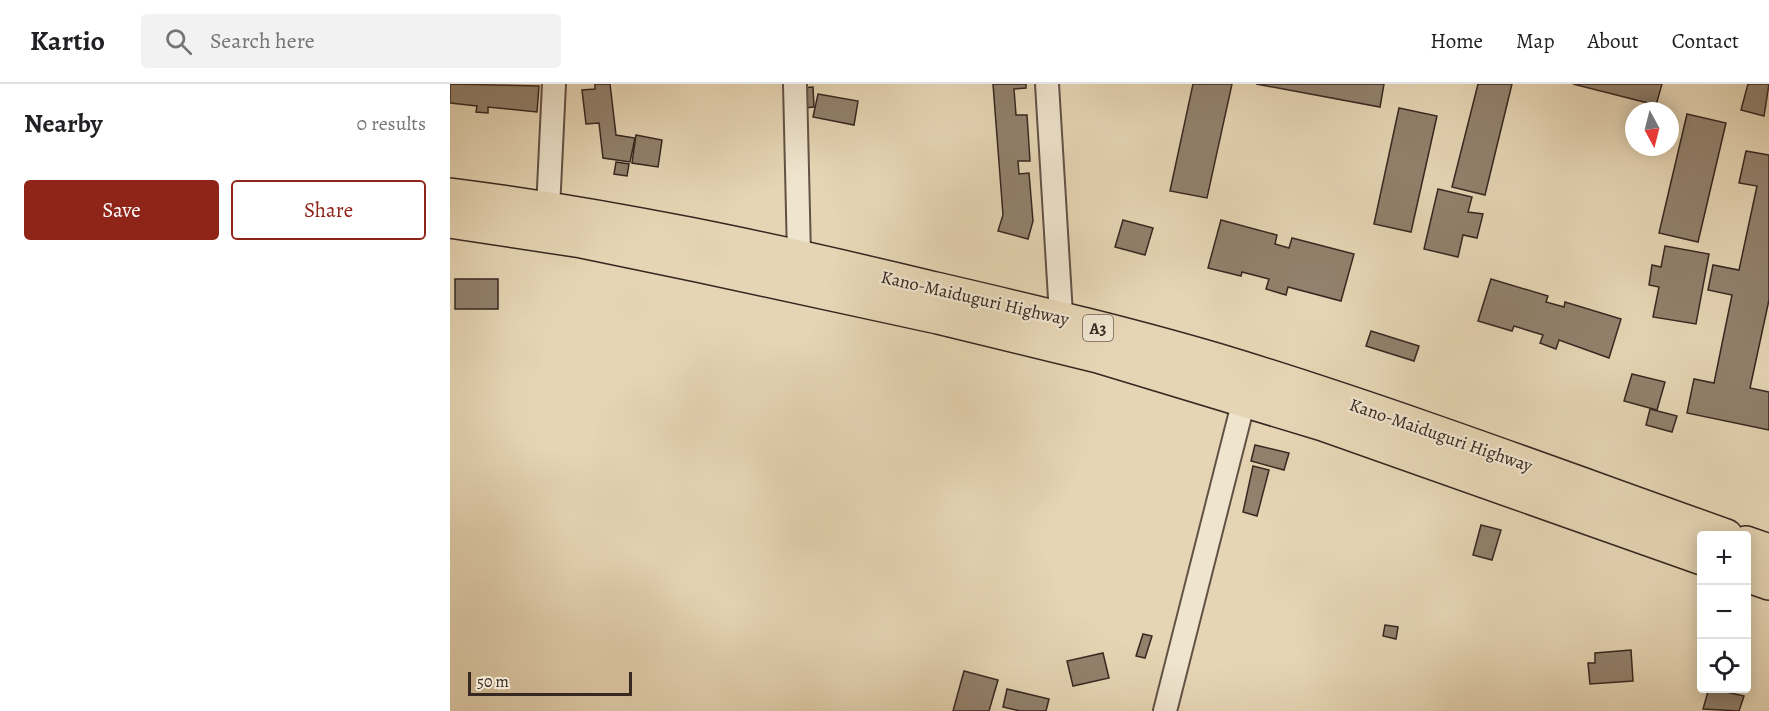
<!DOCTYPE html>
<meta charset="utf-8">
<style>
:root{--surface:#fff;--page:#f2f2f2;--text:#202124;--muted:#757577;--line:#e0e0e0;--accent:#8f2418}
body{margin:0;font-family:Alegreya,serif;background:var(--page);color:var(--text)}
.controls{position:absolute;right:18px;bottom:18px;display:grid;overflow:hidden;border-radius:6px;box-shadow:0 3px 15px #0003}
.controls button{width:54px;height:54px;display:grid;place-items:center;padding:0;border:0;border-bottom:2px solid var(--line);background:var(--surface);color:var(--text);font:30px sans-serif}
.compass{position:absolute;left:1175px;top:18px;width:54px;height:54px;border-radius:50%;background:var(--surface);box-shadow:0 3px 15px #0003;rotate:173deg}
.scale{position:absolute;left:18px;bottom:15px;width:164px;box-sizing:border-box;padding-left:6px;border:3px solid #362721;border-top:0;font-size:16px;line-height:21px;white-space:nowrap;color:#362721;-webkit-text-stroke:4px #efe4ce;paint-order:stroke}
.list{margin:0;padding:0;list-style:none}
h2{display:flex;justify-content:space-between;align-items:center;height:78px;margin:0;padding:0 24px;font-size:26px}
h2 small{font-size:20px;font-weight:400;color:var(--muted)}
.actions{display:flex;gap:12px;padding:18px 24px}
.actions a{flex:1;padding:14px 0;border:2px solid var(--accent);border-radius:6px;text-align:center;font-size:21px;color:var(--accent)}
.actions .main{background:var(--accent);color:#fff}
.icon{flex:none;width:33px;height:33px;fill:none;stroke:currentColor;stroke-width:2;stroke-linecap:round;stroke-linejoin:round}
.map{position:relative;flex:none;width:1319px;height:627px;overflow:hidden}
header{display:flex;align-items:center;gap:36px;box-sizing:border-box;height:84px;padding:0 30px;background:var(--surface);border-bottom:2px solid var(--line)}
header strong{font-size:28px}
nav{display:flex;gap:33px;margin-inline-start:auto;font-size:21px}
.search{width:420px;height:54px;background:var(--page);display:flex;align-items:center;gap:15px;box-sizing:border-box;padding:0 21px;border-radius:6px;color:var(--muted);font-size:22px}
main{display:flex}
aside{flex:1;background:var(--surface)}
.map>svg:first-child{display:block}
.building{fill:#92816d;stroke:#362721;stroke-width:1.5}
.lines{fill:none;stroke-linecap:round;stroke-linejoin:round}
.minor-casing{stroke:#625246;stroke-width:26}
.highway-casing{stroke:#362721;stroke-width:36}
.minor{stroke:#efe4ce;stroke-width:22}
.highway{stroke:#e6d5b4;stroke-width:33}
.labels{text-anchor:middle;stroke-width:4.5;stroke-linejoin:round;paint-order:stroke}
.shield{fill:#efe4ce;stroke:#6e6055;stroke-width:1.5}
.shield-label{font-size:16px;font-weight:bold;fill:#362721}
.street-label{font-size:18px;fill:#362721;stroke:#efe4ce}
</style>
<header>
<strong>Kartio</strong>
<div class="search"><svg class="icon" aria-label="search" viewBox="0 0 24 24"><circle cx="10" cy="10" r="6"/><path d="M15 15l6 6"/></svg>Search here</div>
<nav><a>Home</a><a>Map</a><a>About</a><a>Contact</a></nav>
</header>
<main>
<aside>
<h2>Nearby<small>0 results</small></h2>
<ul class="list">
</ul>
<div class="actions"><a class="main">Save</a><a>Share</a></div>
</aside>
<div class="map">
<svg width="1319" height="627" viewBox="0 0 1319 627">
<rect width="100%" height="100%" fill="#e6d5b4"/>
<filter id="stains"><feTurbulence type="fractalNoise" baseFrequency=".00333" numOctaves="4"/><feColorMatrix values="0 0 0 0 .2 0 0 0 0 .09 0 0 0 0 .02 0 0 0 .5 -.17"/></filter>
<radialGradient id="worn" r=".72"><stop offset=".6" stop-color="#630" stop-opacity="0"/><stop offset="1" stop-color="#630" stop-opacity=".3"/></radialGradient>
<!-- building -->
<g class="building">
<path d="M 0,0 L 89,2 L 87,28 L 38,23 L 38,29 L 26,28 L 27,22 L 0,19 Z"/>
<path d="M 145,0 L 160,0 L 166,51 L 185,54 L 180,78 L 153,74 L 149,39 L 136,40 L 132,6 L 145,5 Z"/>
<path d="M 543,0 L 576,0 L 576,4 L 564,5 L 566,31 L 577,31 L 580,77 L 568,77 L 569,90 L 579,89 L 583,137 L 578,155 L 548,147 L 553,131 Z"/>
<path d="M 743,0 L 782,0 L 757,114 L 720,107 Z"/>
<path d="M 806,0 L 934,0 L 930,23 Z"/>
<path d="M 1028,0 L 1062,0 L 1035,111 L 1002,103 Z"/>
<path d="M 1123,0 L 1212,0 L 1206,21 Z"/>
<path d="M 1298,0 L 1319,0 L 1314,32 L 1291,26 Z"/>
<path d="M 363,3 L 364,23 L 353,24 L 352,4 Z"/>
<path d="M 368,10 L 408,17 L 404,41 L 363,33 Z"/>
<path d="M 949,24 L 987,32 L 961,148 L 924,140 Z"/>
<path d="M 1237,30 L 1276,39 L 1248,158 L 1209,149 Z"/>
<path d="M 186,51 L 212,56 L 208,83 L 182,79 Z"/>
<path d="M 1296,67 L 1319,71 L 1319,216 L 1300,304 L 1319,308 L 1319,346 L 1237,329 L 1244,295 L 1264,299 L 1282,211 L 1258,206 L 1263,181 L 1289,186 L 1307,102 L 1289,99 Z"/>
<path d="M 166,78 L 179,80 L 177,92 L 164,90 Z"/>
<path d="M 988,105 L 1022,113 L 1018,128 L 1033,130 L 1027,154 L 1013,151 L 1008,173 L 974,165 Z"/>
<path d="M 673,136 L 703,144 L 695,171 L 665,163 Z"/>
<path d="M 771,136 L 827,151 L 825,160 L 839,164 L 842,154 L 904,170 L 891,217 L 838,203 L 836,211 L 816,205 L 819,195 L 792,188 L 791,192 L 758,184 Z"/>
<path d="M 1215,162 L 1259,170 L 1246,240 L 1203,233 L 1209,203 L 1199,201 L 1202,181 L 1211,183 Z"/>
<rect x="5" y="195" width="43" height="30"/>
<path d="M 1041,195 L 1098,212 L 1096,218 L 1114,223 L 1115,218 L 1171,235 L 1159,274 L 1109,256 L 1106,265 L 1090,259 L 1093,251 L 1064,242 L 1062,247 L 1028,237 Z"/>
<path d="M 921,247 L 969,262 L 964,277 L 916,262 Z"/>
<path d="M 1182,290 L 1215,298 L 1207,326 L 1174,317 Z"/>
<path d="M 1200,325 L 1227,332 L 1222,348 L 1196,341 Z"/>
<path d="M 805,361 L 839,369 L 834,386 L 801,377 Z"/>
<path d="M 803,382 L 819,386 L 807,432 L 793,428 Z"/>
<path d="M 1031,441 L 1051,446 L 1042,476 L 1023,471 Z"/>
<path d="M 935,541 L 948,543 L 946,555 L 933,552 Z"/>
<path d="M 693,550 L 702,552 L 695,574 L 686,572 Z"/>
<path d="M 1181,566 L 1183,597 L 1140,600 L 1138,579 L 1145,579 L 1145,569 Z"/>
<path d="M 653,569 L 659,594 L 623,602 L 617,577 Z"/>
<path d="M 514,587 L 548,596 L 539,627 L 503,627 Z"/>
<path d="M 1259,604 L 1294,612 L 1289,627 L 1253,625 Z"/>
<path d="M 557,605 L 599,615 L 596,627 L 570,627 L 553,623 Z"/>
</g>
<g class="lines">
<!-- minor casing -->
<g class="minor-casing">
<g id="minor">
<path d="M 345,0 L 349,171"/>
<path d="M 597,0 L 612,247"/>
<path d="M 98,125 L 104,0"/>
<path d="M 715,627 L 794,316"/>
</g>
</g>
<!-- highway casing -->
<g class="highway-casing">
<g id="highway">
<path d="M 0,111 C 161,131 319,165 477,203 C 580,227 684,251 786,282 C 951,333 1113,394 1276,452"/>
<path d="M 0,137 L 132,157 L 248,181 L 488,233 L 648,272 L 873,340 L 1252,474"/>
<path d="M 1296,459 L 1319,467"/>
<path d="M 1296,491 L 1319,499"/>
</g>
</g>
<!-- minor -->
<use href="#minor" class="minor"/>
<!-- highway -->
<use href="#highway" class="highway"/>
</g>
<g class="labels">
<!-- shield labels -->
<rect class="shield" x="633" y="231" width="30" height="26" rx="4.5"/>
<g class="shield-label">
<text x="648" y="250">A3</text>
</g>
<!-- street labels -->
<g class="street-label">
<text transform="translate(525 214) rotate(13)" y="6">Kano-Maiduguri Highway</text>
<text transform="translate(991 351) rotate(19)" y="6">Kano-Maiduguri Highway</text>
</g>
</g>
<rect width="100%" height="100%" filter="url(#stains)"/>
<rect width="100%" height="100%" fill="url(#worn)"/>
</svg>
<div class="controls">
<button>+</button>
<button>−</button>
<button><svg class="icon" aria-label="locate" viewBox="0 0 24 24"><circle cx="12" cy="12" r="6"/><path d="M12 2v4M12 18v4M2 12h4M18 12h4"/></svg></button>
</div>
<svg class="compass" viewBox="-18 -18 36 36"><path d="M0-13l5 13h-10z" fill="#e53935"/><path d="M0 13l5-13h-10z" fill="#757577"/></svg>
<div class="scale">50 m</div>
</div>
</main>
